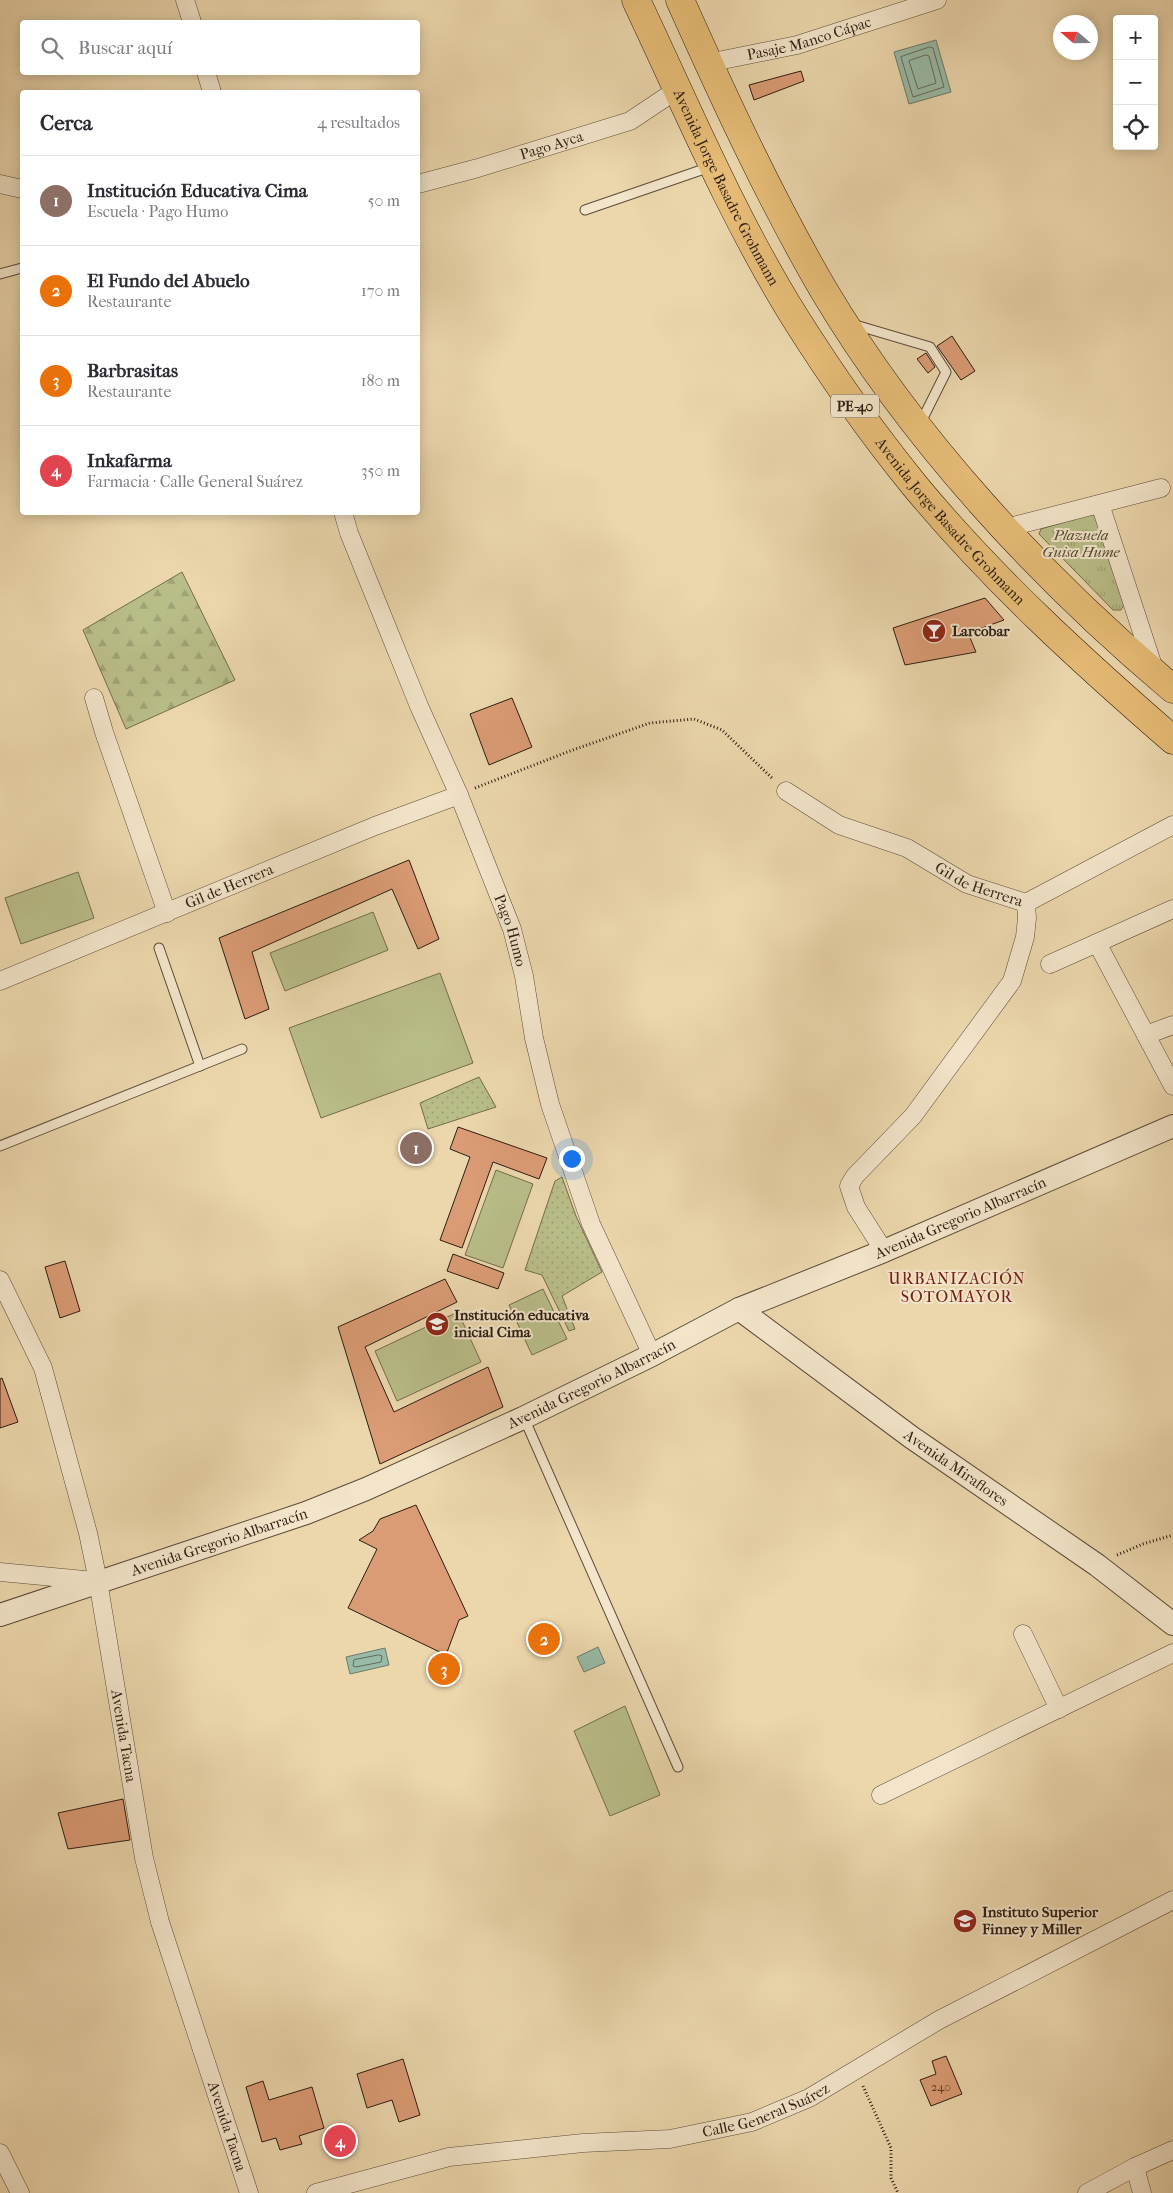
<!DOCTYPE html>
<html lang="es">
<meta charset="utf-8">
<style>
:root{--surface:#fff;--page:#f7f7f7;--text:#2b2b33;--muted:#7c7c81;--line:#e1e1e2;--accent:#8f2418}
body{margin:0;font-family:"IM FELL French Canon",serif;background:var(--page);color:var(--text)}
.controls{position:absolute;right:15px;top:15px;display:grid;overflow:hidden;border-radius:5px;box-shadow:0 2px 12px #0003}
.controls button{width:45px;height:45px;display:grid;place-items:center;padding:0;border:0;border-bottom:1px solid var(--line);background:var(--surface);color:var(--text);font:25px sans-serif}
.compass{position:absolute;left:1053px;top:15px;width:45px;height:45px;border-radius:50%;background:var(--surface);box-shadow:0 2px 12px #0003;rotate:290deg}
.you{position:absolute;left:571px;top:1158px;width:18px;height:18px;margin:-12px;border:4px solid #fff;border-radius:50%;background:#1a73e8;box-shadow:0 0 0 8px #1a73e833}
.badge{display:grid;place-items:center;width:32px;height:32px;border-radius:50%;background:var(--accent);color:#fff;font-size:16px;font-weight:700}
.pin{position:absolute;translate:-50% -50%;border:2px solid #fff;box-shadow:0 1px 5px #0006}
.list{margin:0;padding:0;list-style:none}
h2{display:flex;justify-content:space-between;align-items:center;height:65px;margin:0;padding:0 20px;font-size:21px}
h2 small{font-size:16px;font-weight:400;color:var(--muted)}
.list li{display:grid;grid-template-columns:32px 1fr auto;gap:15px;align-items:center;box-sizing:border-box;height:90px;padding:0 20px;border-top:1px solid var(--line)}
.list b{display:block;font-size:19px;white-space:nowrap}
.list p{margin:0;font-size:16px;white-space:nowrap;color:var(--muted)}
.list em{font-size:16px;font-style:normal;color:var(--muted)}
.icon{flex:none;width:28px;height:28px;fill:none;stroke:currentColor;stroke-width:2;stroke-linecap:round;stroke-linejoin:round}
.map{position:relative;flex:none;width:1173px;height:2193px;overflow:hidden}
.search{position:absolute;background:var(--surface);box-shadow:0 2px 12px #0003;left:20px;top:20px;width:400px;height:55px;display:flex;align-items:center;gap:12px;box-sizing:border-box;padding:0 18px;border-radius:5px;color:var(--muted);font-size:19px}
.panel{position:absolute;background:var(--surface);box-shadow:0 2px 12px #0003;left:20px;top:90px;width:400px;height:425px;border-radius:5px}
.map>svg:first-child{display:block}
.grass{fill:url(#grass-dots);stroke:#726d4d}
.forest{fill:url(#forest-firs);stroke:#726d4d}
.park{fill:url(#park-tufts);stroke:#726d4d}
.garden{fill:#b9be89;stroke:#726d4d}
.water{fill:#99baa6;stroke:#6d7b6a}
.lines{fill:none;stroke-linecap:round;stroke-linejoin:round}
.shore{stroke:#626b5c;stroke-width:1}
.building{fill:#db9c75;stroke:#2c1c11}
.service-casing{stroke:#5c4b38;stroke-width:11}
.minor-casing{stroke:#5c4b38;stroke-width:19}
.tertiary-casing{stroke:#5c4b38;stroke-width:24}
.trunk-casing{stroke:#2c1c11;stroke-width:29}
.path{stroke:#2c1c11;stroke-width:3;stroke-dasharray:1 2.5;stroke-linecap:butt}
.service{stroke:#f3e5ca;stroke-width:9}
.minor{stroke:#f3e5ca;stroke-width:18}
.tertiary{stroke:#f3e5ca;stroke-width:22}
.trunk{stroke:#e6bc76;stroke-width:28}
.labels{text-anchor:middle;stroke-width:4;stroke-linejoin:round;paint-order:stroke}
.number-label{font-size:12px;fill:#583c2a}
.shield{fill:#f3e5ca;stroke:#685848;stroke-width:1}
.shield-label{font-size:14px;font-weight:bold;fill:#2c1c11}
.street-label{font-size:15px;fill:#2c1c11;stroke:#f3e5ca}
.park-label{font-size:15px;font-style:italic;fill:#564d35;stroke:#f3e5ca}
.poi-label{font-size:15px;font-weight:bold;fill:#2c1c11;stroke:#f3e5ca;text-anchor:start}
.neighbourhood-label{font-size:16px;letter-spacing:1px;fill:#7a1f14;stroke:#f3e5ca}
</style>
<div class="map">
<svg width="1173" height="2193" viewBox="0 0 1173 2193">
<defs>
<pattern id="grass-dots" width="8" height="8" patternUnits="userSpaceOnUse" patternTransform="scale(1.25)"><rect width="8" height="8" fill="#b9be89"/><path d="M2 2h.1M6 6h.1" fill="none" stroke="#9fa375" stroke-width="1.8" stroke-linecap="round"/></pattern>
<pattern id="forest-firs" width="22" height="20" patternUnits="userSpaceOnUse" patternTransform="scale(1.25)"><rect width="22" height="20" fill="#b9be89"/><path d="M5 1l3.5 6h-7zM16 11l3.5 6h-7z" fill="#9fa375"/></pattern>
<pattern id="park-tufts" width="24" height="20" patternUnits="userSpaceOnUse" patternTransform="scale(1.25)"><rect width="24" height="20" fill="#b9be89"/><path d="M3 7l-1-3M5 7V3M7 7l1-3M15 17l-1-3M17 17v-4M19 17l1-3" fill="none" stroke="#9fa375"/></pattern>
</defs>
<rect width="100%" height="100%" fill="#ecd7ad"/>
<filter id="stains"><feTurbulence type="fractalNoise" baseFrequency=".004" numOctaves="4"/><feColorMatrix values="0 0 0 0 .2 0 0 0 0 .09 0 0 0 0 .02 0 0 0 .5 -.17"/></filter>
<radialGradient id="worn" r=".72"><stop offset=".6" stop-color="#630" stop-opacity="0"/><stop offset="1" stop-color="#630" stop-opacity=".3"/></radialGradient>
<!-- grass -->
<g class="grass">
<path d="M 479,1077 L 496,1107 L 428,1129 L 420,1103 Z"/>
<path d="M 562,1177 L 576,1216 L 602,1272 L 562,1296 L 575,1329 L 569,1331 L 542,1275 L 525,1270 L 555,1181 Z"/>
</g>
<!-- forest -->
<path class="forest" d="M 182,572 L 235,680 L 126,729 L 83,630 Z"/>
<!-- park -->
<path class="park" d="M 1092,514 L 1099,518 L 1126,601 L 1121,610 L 1113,610 L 1039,534 L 1041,529 Z"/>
<!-- garden -->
<g class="garden">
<path d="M 78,872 L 94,918 L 21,944 L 5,898 Z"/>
<path d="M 373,912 L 388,950 L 285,991 L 270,953 Z"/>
<path d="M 440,973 L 473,1063 L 321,1118 L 289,1028 Z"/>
<path d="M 496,1170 L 533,1184 L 503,1268 L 465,1255 Z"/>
<path d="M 543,1289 L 567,1339 L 532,1355 L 509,1305 Z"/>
<path d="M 458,1312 L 481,1362 L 397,1401 L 375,1351 Z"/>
<path d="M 625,1706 L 660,1795 L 610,1816 L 574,1731 Z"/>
</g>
<!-- water -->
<g class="water">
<path d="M 936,40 L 951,92 L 909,104 L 894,52 Z"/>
<path d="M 598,1647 L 605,1663 L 584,1672 L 577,1657 Z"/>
<path d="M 385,1648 L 389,1665 L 350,1674 L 346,1657 Z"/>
</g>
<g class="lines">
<!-- shore -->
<g class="shore">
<path d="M 930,47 L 933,48 L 944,87 L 913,97 L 901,57 Z"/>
<path d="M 926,55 L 929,56 L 936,83 L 918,89 L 909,61 Z"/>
<path d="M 379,1655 L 382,1656 L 381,1662 L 356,1667 L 353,1666 L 354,1660 Z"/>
</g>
</g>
<!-- building -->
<g class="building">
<path d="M 801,71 L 804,81 L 754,100 L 749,85 Z"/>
<path d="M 952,336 L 975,371 L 961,380 L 937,346 Z"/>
<path d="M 926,353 L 935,367 L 928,373 L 917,359 Z"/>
<path d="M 985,598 L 1004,620 L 968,633 L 976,652 L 905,665 L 893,628 Z"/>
<path d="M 512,698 L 532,747 L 489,765 L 470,714 Z"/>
<path d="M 409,860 L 439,939 L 418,949 L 392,889 L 252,952 L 269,1009 L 245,1019 L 219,938 Z"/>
<path d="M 458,1127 L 547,1158 L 539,1179 L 493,1162 L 462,1248 L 440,1240 L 470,1157 L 450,1149 Z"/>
<path d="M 453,1254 L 504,1273 L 498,1289 L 447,1271 Z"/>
<path d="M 65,1261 L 80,1311 L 60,1318 L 45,1267 Z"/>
<path d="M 445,1279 L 457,1302 L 365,1347 L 394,1412 L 488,1367 L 503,1407 L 380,1464 L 338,1327 Z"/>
<path d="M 2,1378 L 18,1422 L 0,1428 L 0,1379 Z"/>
<path d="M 416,1505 L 468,1616 L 459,1620 L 446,1655 L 348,1608 L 377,1549 L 359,1540 L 373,1531 L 380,1519 Z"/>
<path d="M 123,1799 L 130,1840 L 68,1849 L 58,1813 Z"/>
<path d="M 946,2056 L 962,2094 L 931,2106 L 920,2080 L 936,2074 L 932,2061 Z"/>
<path d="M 403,2059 L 420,2115 L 399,2122 L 392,2100 L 367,2108 L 357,2074 Z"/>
<path d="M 263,2081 L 269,2100 L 312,2087 L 324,2128 L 299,2136 L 302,2144 L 280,2150 L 276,2138 L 262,2142 L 246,2087 Z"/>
</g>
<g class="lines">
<!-- service casing -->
<g class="service-casing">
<g id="service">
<path d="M 585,210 L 710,167"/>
<path d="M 0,274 L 22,268"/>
<path d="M 852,324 L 930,347 L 946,372 L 920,424"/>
<path d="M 159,948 L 200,1066"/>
<path d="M 0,1146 L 242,1049"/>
<path d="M 524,1418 L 678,1767"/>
</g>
</g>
<!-- minor casing -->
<g class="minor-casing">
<g id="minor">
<path d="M 185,0 L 192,22"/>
<path id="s1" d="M 708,63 L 797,45 L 937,0"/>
<path d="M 206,72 L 212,92"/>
<path d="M 0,184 L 22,189"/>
<path id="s2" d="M 418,184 L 478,168 L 630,121 L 678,89"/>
<path d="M 1100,504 L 1155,672"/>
<path id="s3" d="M 343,512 L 349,533 L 385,622 L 419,706 L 459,795 L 512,929 L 524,976 L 534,1038 L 550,1104 L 591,1224 L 652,1355"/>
<path d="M 1006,528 L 1161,488"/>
<path d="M 94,698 L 104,732 L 167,913"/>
<path id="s4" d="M 786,791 L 839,825 L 907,848 L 967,884 L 1026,903 L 1173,825"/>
<path d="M 1097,943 L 1173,1086"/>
<path d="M 1050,964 L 1173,909"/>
<path id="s5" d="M 0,981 L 375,826 L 459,795"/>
<path d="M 1146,1035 L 1173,1025"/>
<path d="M 884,1251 L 856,1207 L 849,1186 L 855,1176 L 913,1116 L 1012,981 L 1025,937 L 1027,918 L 1026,903"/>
<path id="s6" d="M 0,1280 L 43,1368 L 88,1533 L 98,1581 L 144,1858 L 160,1922 L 249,2193"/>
<path d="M 0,1572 L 95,1581"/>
<path d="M 1023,1634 L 1059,1709"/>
<path d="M 881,1795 L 1173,1653"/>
<path d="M 0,2153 L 20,2193"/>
<path d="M 1135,2167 L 1142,2193"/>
<path id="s7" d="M 316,2193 L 449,2157 L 583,2143 L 670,2139 L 752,2122 L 809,2098 L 939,2020 L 1173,1900"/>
<path d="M 1087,2193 L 1135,2167 L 1173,2150"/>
</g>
</g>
<!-- tertiary casing -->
<g class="tertiary-casing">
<g id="tertiary">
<path id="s8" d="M 739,1309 L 911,1437 L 1097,1565 L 1173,1624"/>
<path id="s9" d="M 0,1615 L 306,1513 L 366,1489 L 523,1418 L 652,1355 L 739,1309 L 884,1251 L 1173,1126"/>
</g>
</g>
<!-- trunk casing -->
<g class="trunk-casing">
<g id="trunk">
<path id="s10" d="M 636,0 C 686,106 732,216 794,316 C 831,375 871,432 915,486 C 992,579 1082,661 1173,740"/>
<path d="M 680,0 C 724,98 769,196 823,289 C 912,439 1040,577 1173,689"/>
</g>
</g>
<!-- path -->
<g class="path">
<path d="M 475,788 L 570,751 L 650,723 L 694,719 L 722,730 L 773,779"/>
<path d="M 1117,1555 L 1143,1544 L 1173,1535"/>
<path d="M 863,2086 L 891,2148 L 891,2178 L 898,2193"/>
</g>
<!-- service -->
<use href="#service" class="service"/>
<!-- minor -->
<use href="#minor" class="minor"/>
<!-- tertiary -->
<use href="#tertiary" class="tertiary"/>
<!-- trunk -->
<use href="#trunk" class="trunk"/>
</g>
<!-- icons -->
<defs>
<g id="bar-disc" transform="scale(1.25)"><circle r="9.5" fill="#8f2418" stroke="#f3e5ca"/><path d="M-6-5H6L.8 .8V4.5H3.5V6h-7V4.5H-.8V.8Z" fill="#fff"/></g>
<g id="school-disc" transform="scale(1.25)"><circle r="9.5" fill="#8f2418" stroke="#f3e5ca"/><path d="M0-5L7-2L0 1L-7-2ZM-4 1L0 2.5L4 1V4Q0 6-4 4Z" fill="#fff"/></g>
</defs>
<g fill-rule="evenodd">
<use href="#bar-disc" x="934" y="631"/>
<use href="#school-disc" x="437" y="1324"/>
<use href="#school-disc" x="965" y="1921"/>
</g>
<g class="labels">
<!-- number labels -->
<g class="number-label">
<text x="941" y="2091">240</text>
</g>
<!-- shield labels -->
<rect class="shield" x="831" y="394.5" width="48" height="23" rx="4"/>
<g class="shield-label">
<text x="855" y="411">PE-40</text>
</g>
<!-- street labels -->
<g class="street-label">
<text dy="5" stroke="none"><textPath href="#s1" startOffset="104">Pasaje Manco Cápac</textPath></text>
<text dy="5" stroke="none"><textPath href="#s2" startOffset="139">Pago Ayca</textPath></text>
<text dy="5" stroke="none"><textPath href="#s10" startOffset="208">Avenida Jorge Basadre Grohmann</textPath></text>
<text dy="5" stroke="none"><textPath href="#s10" startOffset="612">Avenida Jorge Basadre Grohmann</textPath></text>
<text dy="5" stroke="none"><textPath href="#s4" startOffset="216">Gil de Herrera</textPath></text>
<text dy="5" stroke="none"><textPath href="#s5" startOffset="248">Gil de Herrera</textPath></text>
<text dy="5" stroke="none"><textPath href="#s3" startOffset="451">Pago Humo</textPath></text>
<text dy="5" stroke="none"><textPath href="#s9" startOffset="1041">Avenida Gregorio Albarracín</textPath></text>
<text dy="5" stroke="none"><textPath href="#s9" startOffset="636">Avenida Gregorio Albarracín</textPath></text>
<text dy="5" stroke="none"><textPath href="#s8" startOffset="269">Avenida Miraflores</textPath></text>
<text dy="5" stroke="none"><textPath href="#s9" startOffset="231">Avenida Gregorio Albarracín</textPath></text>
<text dy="5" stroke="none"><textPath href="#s6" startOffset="475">Avenida Tacna</textPath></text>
<text dy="5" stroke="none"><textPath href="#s7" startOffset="460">Calle General Suárez</textPath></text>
<text dy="5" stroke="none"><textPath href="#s6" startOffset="880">Avenida Tacna</textPath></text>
</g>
<!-- park labels -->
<g class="park-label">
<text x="1081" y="540">Plazuela<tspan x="1081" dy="17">Guisa Hume</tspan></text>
</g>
<!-- poi labels -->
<g class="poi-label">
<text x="952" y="636">Larcobar</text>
<text x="454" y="1320">Institución educativa<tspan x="454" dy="17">inicial Cima</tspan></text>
<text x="982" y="1917">Instituto Superior<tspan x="982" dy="17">Finney y Miller</tspan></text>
</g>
<!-- neighbourhood labels -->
<g class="neighbourhood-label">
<text x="957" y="1284">URBANIZACIÓN<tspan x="957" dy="18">SOTOMAYOR</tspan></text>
</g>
</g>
<rect width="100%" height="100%" filter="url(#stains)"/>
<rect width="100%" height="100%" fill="url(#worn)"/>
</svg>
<div class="controls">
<button>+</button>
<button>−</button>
<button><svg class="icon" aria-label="locate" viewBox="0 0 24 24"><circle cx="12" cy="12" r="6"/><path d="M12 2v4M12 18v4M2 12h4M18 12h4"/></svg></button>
</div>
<svg class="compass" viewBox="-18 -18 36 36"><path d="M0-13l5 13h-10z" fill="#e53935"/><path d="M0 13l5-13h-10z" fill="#7c7c81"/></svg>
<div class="you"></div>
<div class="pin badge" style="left:416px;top:1148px;background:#8d6e63">1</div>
<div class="pin badge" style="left:544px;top:1639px;background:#e8710a">2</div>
<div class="pin badge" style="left:444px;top:1669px;background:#e8710a">3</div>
<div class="pin badge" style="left:340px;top:2141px;background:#e0444e">4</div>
<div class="search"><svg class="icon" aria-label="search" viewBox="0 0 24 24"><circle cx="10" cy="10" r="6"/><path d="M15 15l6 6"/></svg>Buscar aquí</div>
<section class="panel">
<h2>Cerca<small>4 resultados</small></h2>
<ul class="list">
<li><span class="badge" style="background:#8d6e63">1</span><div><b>Institución Educativa Cima</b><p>Escuela · Pago Humo</p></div><em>50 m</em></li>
<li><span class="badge" style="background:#e8710a">2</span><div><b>El Fundo del Abuelo</b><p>Restaurante</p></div><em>170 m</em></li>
<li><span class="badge" style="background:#e8710a">3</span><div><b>Barbrasitas</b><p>Restaurante</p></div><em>180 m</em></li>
<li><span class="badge" style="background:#e0444e">4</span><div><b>Inkafarma</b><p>Farmacia · Calle General Suárez</p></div><em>350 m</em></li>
</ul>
</section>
</div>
